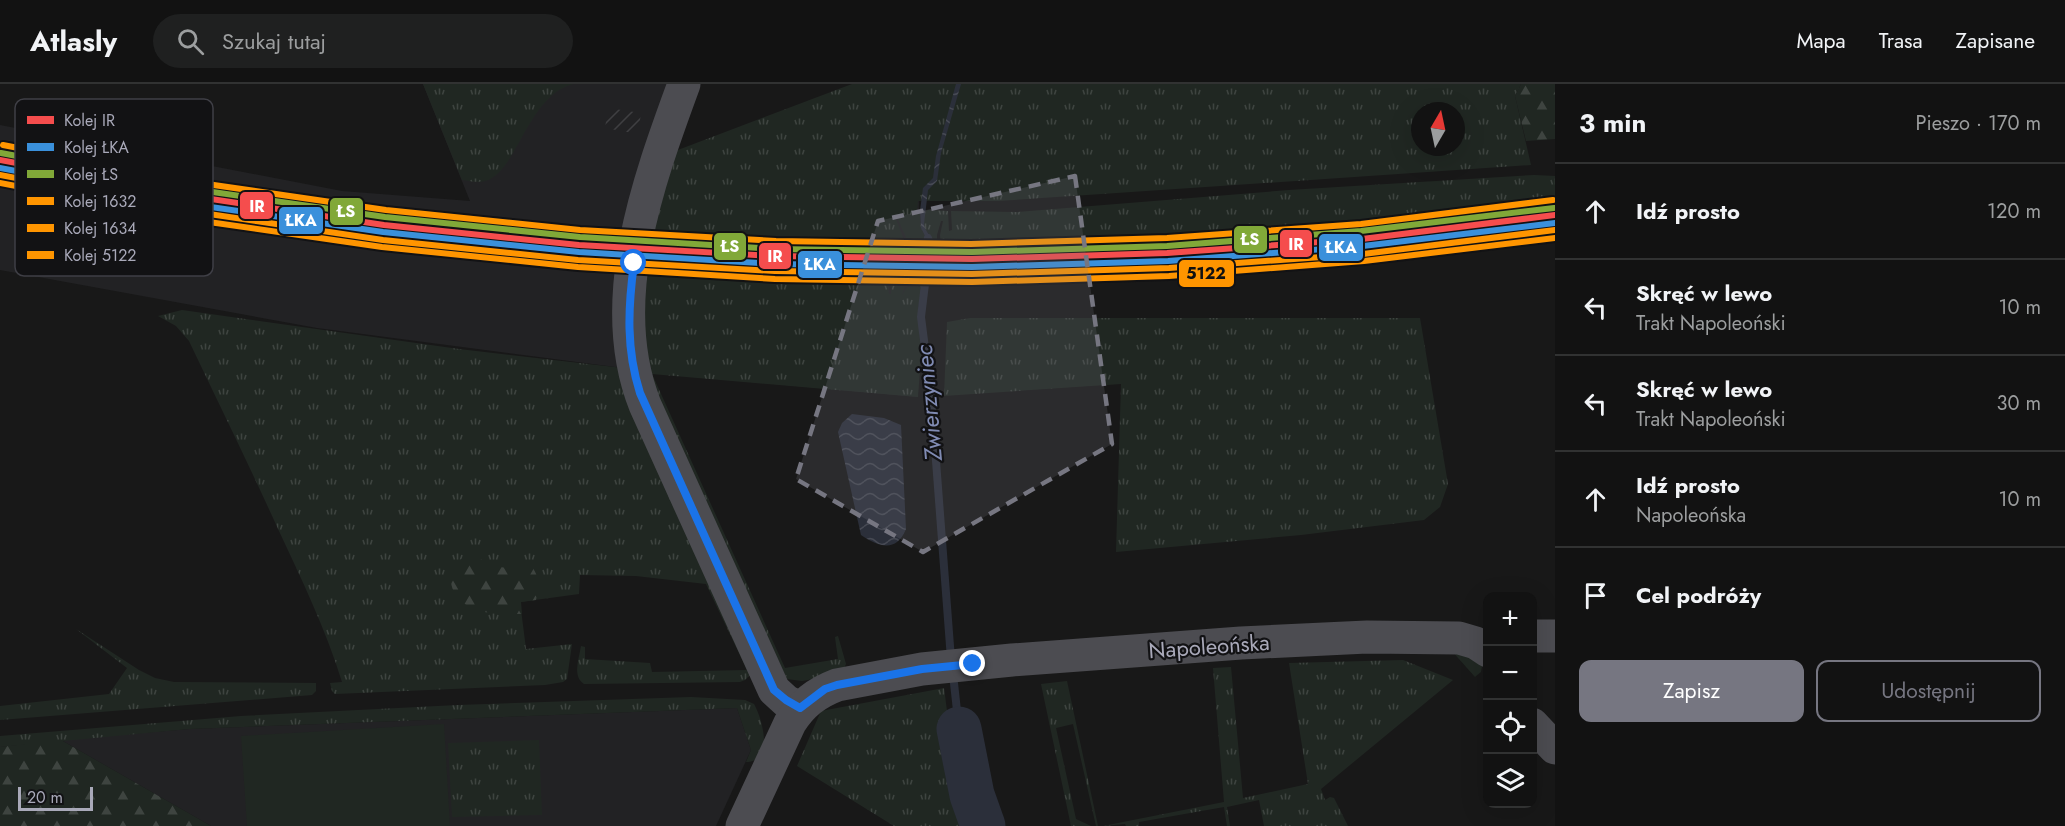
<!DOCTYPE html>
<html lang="pl">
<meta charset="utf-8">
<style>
:root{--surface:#121212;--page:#1f2020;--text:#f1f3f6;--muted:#9c9e9f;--line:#313232;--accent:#767681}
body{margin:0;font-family:Jost,sans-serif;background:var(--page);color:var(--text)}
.controls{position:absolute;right:18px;bottom:18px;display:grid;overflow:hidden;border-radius:12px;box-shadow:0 6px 24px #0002}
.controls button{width:54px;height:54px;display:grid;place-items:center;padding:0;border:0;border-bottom:2px solid var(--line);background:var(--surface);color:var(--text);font:30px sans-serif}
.compass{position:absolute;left:1411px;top:18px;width:54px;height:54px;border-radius:50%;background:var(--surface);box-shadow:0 6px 24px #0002;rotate:9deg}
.scale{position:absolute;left:18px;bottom:15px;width:75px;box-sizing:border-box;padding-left:6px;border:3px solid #a9a9b9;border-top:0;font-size:16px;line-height:21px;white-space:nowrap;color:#a9a9b9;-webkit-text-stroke:4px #121214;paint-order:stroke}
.stop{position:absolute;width:18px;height:18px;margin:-14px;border:4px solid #1a73e8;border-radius:50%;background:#fff}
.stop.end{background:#1a73e8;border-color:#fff;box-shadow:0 2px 6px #0008}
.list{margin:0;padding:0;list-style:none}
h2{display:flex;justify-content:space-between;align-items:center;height:78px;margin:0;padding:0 24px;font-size:26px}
h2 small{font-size:20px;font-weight:400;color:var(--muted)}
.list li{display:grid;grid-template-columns:39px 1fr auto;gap:18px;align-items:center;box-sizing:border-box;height:96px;padding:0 24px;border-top:2px solid var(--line)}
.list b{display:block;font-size:22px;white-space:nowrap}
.list p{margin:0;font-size:20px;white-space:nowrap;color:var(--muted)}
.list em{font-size:20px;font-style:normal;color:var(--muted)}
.actions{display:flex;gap:12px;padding:18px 24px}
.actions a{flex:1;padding:14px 0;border:2px solid var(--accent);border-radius:12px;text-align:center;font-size:21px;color:var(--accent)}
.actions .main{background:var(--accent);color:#fff}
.icon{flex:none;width:33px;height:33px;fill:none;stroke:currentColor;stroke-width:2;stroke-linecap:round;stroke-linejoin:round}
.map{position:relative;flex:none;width:1555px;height:742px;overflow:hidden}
header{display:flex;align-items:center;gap:36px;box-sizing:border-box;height:84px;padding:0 30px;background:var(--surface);border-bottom:2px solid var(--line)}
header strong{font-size:28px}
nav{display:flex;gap:33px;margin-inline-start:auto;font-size:21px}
.search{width:420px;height:54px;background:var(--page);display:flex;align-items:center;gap:15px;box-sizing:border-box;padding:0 21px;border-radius:33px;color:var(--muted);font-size:22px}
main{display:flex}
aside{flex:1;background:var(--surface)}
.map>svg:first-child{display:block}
.built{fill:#222224}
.industrial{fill:url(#industrial-furrows)}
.grass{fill:url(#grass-tufts);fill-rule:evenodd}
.forest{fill:url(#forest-firs)}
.garden{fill:#202722}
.water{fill:url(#water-waves)}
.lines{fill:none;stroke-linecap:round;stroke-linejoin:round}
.stream{stroke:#2b2f3a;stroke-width:8}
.river{stroke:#2b2f3a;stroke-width:45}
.minor{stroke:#4c4c51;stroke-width:33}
.rail-1-casing{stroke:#121214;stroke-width:10}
.rail-2-casing{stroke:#121214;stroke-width:10}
.rail-3-casing{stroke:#121214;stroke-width:10}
.rail-4-casing{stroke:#121214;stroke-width:10}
.rail-5-casing{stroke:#121214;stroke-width:10}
.rail-6-casing{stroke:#121214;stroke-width:10}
.rail-1{stroke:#f54d4d;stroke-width:6}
.rail-2{stroke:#3a90db;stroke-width:6}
.rail-3{stroke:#81a838;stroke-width:6}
.rail-4{stroke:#ff9500;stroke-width:6}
.rail-5{stroke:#ff9500;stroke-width:6}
.rail-6{stroke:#ff9500;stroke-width:6}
.route{stroke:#1a73e8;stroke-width:8}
.marked{fill:#767681;fill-opacity:0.2;stroke:#767681;stroke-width:4.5;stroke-dasharray:12 8;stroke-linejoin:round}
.labels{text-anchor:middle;stroke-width:4.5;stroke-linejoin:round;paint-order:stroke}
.street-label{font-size:22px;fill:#a9a9b9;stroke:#121214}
.water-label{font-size:24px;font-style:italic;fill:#808bb3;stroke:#121214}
.key{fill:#121214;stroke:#3f3f46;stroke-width:1.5}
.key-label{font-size:16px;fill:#a9a9b9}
.line-badge{stroke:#121214;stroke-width:2}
.badge-label{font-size:16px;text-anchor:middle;font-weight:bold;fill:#fff}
.pale-badge-label{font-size:16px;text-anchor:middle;font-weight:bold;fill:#111}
</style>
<header>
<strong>Atlasly</strong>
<div class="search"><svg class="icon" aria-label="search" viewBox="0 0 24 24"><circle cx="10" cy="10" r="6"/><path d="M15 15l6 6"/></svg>Szukaj tutaj</div>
<nav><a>Mapa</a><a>Trasa</a><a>Zapisane</a></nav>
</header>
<main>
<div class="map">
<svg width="1555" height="742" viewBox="0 0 1555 742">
<defs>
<pattern id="industrial-furrows" width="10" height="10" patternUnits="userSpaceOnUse" patternTransform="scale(1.5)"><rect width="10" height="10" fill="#222224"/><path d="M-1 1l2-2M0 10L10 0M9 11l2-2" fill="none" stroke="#3f3f42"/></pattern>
<pattern id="grass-tufts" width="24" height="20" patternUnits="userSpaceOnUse" patternTransform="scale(1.5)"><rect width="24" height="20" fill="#202722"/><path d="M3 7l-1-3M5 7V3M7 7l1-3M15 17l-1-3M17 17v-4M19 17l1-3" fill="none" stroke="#3e4440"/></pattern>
<pattern id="forest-firs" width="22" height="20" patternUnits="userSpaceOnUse" patternTransform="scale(1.5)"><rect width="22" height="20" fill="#202722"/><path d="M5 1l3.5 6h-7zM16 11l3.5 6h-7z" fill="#3e4440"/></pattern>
<pattern id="water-waves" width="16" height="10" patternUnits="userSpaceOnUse" patternTransform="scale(1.5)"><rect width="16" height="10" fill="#2b2f3a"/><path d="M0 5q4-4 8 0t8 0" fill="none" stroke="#474a54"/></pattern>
</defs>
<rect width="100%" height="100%" fill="#181818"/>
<!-- built -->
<g class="built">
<path d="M 423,0 L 670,0 L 632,121 L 919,103 L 918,313 L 684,292 L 317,244 L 0,186 L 0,41 L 342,107 L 470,117 Z"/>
<path d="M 737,624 L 751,666 L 716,742 L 211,742 L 61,656 L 189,645 Z"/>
</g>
<!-- industrial -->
<path class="industrial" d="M 608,24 L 641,29 L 638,50 L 605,44 Z"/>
<!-- grass -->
<g class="grass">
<path d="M 423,0 L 573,0 C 527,12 517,89 485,97 C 478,99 469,97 462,96 Z"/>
<path d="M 852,0 L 1521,0 L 1515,12 L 1531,81 L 998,117 L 918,117 L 917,126 L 920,127 L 921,144 L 927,156 L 927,162 L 906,163 L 906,153 L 897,134 L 896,135 L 903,153 L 903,165 L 647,155 L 670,69 ZM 1420,27 L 1456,27 L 1456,63 L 1420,63 Z"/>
<path d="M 1534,91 L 1555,92 L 1555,121 C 1417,142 1277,153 1137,160 C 1072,163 1007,162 941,163 L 940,151 L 943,137 L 941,137 L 937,151 L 937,162 L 934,162 C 932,150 928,151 924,143 C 923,139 925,132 925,127 L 928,126 L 948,127 L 949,147 L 952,146 L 951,127 L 1017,128 L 1289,106 Z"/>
<path d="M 642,189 L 775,198 L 888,201 L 889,210 L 891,210 L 891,201 L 905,203 L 902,211 L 907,203 L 922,202 L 918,225 L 921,273 L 918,313 L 652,290 L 785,584 L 838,575 L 835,553 L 838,552 L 846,580 L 841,590 L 802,597 L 787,595 L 644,289 Z"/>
<path d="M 182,226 L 459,265 L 623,284 L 750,591 L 745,596 L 740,598 L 584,600 C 572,592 579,575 581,562 L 585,563 L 585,575 L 650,579 L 652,588 L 747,586 L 706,500 L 636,492 L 580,491 L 579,510 L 520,518 L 526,565 L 572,560 L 567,595 L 563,598 L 545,601 L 335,610 L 332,607 L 330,599 L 342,598 C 326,546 302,496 279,447 C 250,383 219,320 189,257 L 176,242 L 158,232 Z"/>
<path d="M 970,234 L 1420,234 L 1448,400 L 1440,423 L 1424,436 L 1301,451 L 1116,468 L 1121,300 L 944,312 L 947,238 Z"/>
<path d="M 76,545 L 139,586 L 155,594 L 174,598 L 316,599 L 316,607 L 312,611 L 0,636 L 0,622 L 109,610 L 127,584 Z"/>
<path d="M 1403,576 L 1453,596 L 1321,705 L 1325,716 L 1330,713 L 1334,714 L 1348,742 L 1264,742 L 1259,716 L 1227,723 L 1230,742 L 1227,742 L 1224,723 L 1139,738 L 1139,742 L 1126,742 L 1125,740 L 1103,742 L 1224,718 L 1213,584 L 1231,583 L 1243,714 L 1308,700 L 1289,579 Z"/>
<path d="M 1067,597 L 1098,742 L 1096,742 L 1073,640 L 1056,644 L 1076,735 L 1091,742 L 1071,742 L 1041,600 Z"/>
<path d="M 944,604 L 955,688 L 974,742 L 894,742 L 797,682 L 821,627 Z"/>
<path d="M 691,613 L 745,616 L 754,620 C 763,636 774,678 746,678 L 751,666 L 737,624 L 189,645 L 0,663 L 0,652 L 241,632 L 458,621 Z"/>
<path d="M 539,656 L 542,731 L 452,733 L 448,659 Z"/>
</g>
<!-- forest -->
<g class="forest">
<path d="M 1521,0 L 1555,0 L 1555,55 L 1526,57 L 1515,12 Z"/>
<path d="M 471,471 C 481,474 488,481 498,483 C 511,485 520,480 532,483 C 540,494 539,503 536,516 L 521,518 L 522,530 C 502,530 478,531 462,518 C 445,504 447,476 471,471 Z"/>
<path d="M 61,656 L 211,742 L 0,742 L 0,663 Z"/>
</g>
<!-- garden -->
<g class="garden">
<path d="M 1450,565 L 1476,575 L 1482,582 L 1481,588 L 1475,593 Z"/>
<path d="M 444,640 L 450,742 L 247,742 L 241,652 Z"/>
</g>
<!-- water -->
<g class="water">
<path d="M 956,0 L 961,0 L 941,69 L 937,97 L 928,106 L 924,140 C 925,149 932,150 934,162 L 927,162 L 927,156 L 921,144 L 920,127 L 923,104 L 933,94 L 936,72 Z"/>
<path d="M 852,330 L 884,334 L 901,341 L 906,445 C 896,469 879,463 861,451 L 838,348 L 842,339 Z"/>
</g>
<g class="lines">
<!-- stream -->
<g class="stream">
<path d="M 928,154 L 930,159 L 921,233 L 931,311 L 951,575"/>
<path d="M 953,590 L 959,645"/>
</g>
<!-- river -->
<path class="river" d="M 959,645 L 972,711 L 983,742"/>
<!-- minor -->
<g class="minor">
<path d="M 684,0 C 648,98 604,218 645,321 L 774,606 L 786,617 L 800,624"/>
<path d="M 1532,552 L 1555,552"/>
<path d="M 1532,640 L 1555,664"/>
<path d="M 742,742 L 790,639 C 802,620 816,609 837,601 L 922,585 L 1012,576 L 1241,559 L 1367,553 L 1459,554 L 1476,559 L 1488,567"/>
</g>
<!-- rail-1 casing -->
<g class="rail-1-casing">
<path id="rail-1" d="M 0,76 L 191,112 L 384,141 L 579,161 L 775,172 L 972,175 L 1167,169 L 1362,155 L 1555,131"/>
</g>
<!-- rail-2 casing -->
<g class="rail-2-casing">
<path id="rail-2" d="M 0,84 L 190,120 L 383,148 L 579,168 L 775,180 L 972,183 L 1168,177 L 1363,162 L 1555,139"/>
</g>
<!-- rail-3 casing -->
<g class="rail-3-casing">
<path id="rail-3" d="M 1,69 L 192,105 L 385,133 L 580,153 L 776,165 L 972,168 L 1167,162 L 1361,147 L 1554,124"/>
</g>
<!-- rail-4 casing -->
<g class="rail-4-casing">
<path id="rail-4" d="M 0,91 L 189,127 L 383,156 L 578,176 L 775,187 L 972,190 L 1169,184 L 1363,170 L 1555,146"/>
</g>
<!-- rail-5 casing -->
<g class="rail-5-casing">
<path id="rail-5" d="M 3,61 L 193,98 L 386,126 L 580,146 L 776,157 L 971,160 L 1167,154 L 1361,140 L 1553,116"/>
</g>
<!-- rail-6 casing -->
<g class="rail-6-casing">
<path id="rail-6" d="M 0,99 L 188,135 L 382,163 L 578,183 L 775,195 L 972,198 L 1169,192 L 1364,177 L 1555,154"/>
</g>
<!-- rail-1 -->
<use href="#rail-1" class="rail-1"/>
<!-- rail-2 -->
<use href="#rail-2" class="rail-2"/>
<!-- rail-3 -->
<use href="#rail-3" class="rail-3"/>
<!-- rail-4 -->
<use href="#rail-4" class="rail-4"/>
<!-- rail-5 -->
<use href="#rail-5" class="rail-5"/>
<!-- rail-6 -->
<use href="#rail-6" class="rail-6"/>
</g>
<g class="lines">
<!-- route -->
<path class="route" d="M 634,179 C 628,224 626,265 640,309 L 774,606 L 786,616 L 800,624 L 825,605 L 837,601 L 922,585 L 973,580"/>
</g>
<!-- marked area -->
<path class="marked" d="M 1075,92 L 1112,360 L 923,468 L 796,395 L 878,137 Z"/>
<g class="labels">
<!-- street labels -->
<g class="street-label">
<text transform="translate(1209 562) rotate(-4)" y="8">Napoleońska</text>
</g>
<!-- water labels -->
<g class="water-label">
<text transform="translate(929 319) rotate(-95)" y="8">Zwierzyniec</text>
</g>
</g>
<!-- legend -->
<rect x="15" y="15" width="198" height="177" rx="9" class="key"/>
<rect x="27" y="32" width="27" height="8" fill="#f54d4d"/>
<rect x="27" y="59" width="27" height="8" fill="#3a90db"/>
<rect x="27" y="86" width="27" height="8" fill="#81a838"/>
<rect x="27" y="113" width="27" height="8" fill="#ff9500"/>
<rect x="27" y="140" width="27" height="8" fill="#ff9500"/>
<rect x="27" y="167" width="27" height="8" fill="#ff9500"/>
<g class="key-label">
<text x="64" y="42">Kolej IR</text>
<text x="64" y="69">Kolej ŁKA</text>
<text x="64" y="96">Kolej ŁS</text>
<text x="64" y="123">Kolej 1632</text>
<text x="64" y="150">Kolej 1634</text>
<text x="64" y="177">Kolej 5122</text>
</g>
<g class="line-badge">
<rect x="239" y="107" width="35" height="29" rx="6" fill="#f54d4d"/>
<rect x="329" y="113" width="35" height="29" rx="6" fill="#81a838"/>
<rect x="278" y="122" width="46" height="29" rx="6" fill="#3a90db"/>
<rect x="1233" y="141" width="35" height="29" rx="6" fill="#81a838"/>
<rect x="1279" y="145" width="34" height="29" rx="6" fill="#f54d4d"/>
<rect x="713" y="148" width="34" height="29" rx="6" fill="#81a838"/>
<rect x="1318" y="149" width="46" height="29" rx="6" fill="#3a90db"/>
<rect x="758" y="158" width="34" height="28" rx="6" fill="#f54d4d"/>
<rect x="797" y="166" width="46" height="29" rx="6" fill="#3a90db"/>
<rect x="1178" y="175" width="57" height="29" rx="6" fill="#ff9500"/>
</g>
<g class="badge-label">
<text x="257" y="128">IR</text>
<text x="346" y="133">ŁS</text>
<text x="301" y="142">ŁKA</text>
<text x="1250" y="161">ŁS</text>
<text x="1296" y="166">IR</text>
<text x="730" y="168">ŁS</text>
<text x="1341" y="169">ŁKA</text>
<text x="775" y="178">IR</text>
<text x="820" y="186">ŁKA</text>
</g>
<g class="pale-badge-label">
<text x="1206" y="195">5122</text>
</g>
</svg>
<div class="controls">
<button>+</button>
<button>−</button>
<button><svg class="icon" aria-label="locate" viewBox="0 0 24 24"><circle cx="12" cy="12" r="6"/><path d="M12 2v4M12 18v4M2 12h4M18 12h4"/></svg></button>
<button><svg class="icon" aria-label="layers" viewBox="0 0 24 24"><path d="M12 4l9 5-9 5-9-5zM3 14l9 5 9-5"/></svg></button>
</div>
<svg class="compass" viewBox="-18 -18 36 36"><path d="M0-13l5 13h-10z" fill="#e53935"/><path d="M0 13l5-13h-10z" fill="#9c9e9f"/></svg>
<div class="scale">20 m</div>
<div class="stop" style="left:634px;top:179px"></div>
<div class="stop end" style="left:973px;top:580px"></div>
</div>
<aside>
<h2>3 min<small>Pieszo · 170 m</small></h2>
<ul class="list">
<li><svg class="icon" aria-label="ahead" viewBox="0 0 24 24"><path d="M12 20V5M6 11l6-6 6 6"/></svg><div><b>Idź prosto</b></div><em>120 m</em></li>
<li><svg class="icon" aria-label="left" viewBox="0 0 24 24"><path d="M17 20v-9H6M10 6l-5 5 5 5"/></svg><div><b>Skręć w lewo</b><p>Trakt Napoleoński</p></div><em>10 m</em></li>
<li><svg class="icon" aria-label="left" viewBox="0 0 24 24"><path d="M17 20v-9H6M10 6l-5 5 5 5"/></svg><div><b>Skręć w lewo</b><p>Trakt Napoleoński</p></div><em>30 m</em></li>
<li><svg class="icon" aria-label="ahead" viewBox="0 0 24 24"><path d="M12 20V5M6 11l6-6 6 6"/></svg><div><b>Idź prosto</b><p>Napoleońska</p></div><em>10 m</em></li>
<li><svg class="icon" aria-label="arrive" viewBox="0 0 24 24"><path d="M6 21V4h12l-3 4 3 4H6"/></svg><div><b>Cel podróży</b></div></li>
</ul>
<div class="actions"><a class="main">Zapisz</a><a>Udostępnij</a></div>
</aside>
</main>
